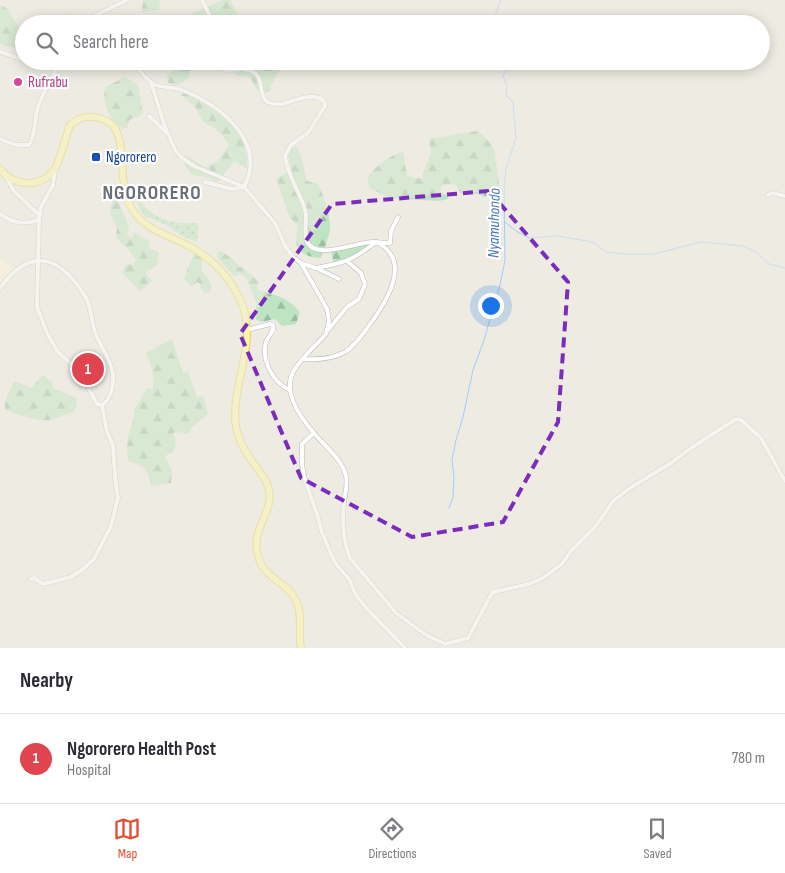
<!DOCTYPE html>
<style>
:root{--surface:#fff;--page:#f2f2f3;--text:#2b2b33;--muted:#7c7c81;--line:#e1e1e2;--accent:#e24f32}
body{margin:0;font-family:"Sofia Sans Condensed",sans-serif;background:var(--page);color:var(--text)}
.you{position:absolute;left:490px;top:305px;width:18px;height:18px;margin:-12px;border:4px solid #fff;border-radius:50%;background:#1a73e8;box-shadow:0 0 0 8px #1a73e833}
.badge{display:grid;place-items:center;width:32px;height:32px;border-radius:50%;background:var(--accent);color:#fff;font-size:16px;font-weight:700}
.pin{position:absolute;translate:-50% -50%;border:2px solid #fff;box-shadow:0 1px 5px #0006}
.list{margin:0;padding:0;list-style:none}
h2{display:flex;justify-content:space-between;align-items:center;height:65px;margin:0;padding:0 20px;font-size:21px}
h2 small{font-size:16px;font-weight:400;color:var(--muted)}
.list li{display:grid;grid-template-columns:32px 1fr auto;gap:15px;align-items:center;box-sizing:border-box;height:90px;padding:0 20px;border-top:1px solid var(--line)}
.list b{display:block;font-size:19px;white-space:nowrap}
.list p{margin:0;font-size:16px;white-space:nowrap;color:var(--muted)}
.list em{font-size:16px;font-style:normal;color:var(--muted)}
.icon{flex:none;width:28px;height:28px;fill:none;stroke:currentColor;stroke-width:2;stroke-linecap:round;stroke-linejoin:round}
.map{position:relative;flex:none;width:785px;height:648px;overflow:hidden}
.search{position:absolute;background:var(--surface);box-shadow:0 2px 12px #0003;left:15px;right:15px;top:15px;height:55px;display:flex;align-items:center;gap:12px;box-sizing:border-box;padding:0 18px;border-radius:28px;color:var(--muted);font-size:19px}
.sheet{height:155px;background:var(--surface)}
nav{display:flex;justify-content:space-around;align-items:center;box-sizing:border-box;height:70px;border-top:1px solid var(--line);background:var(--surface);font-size:14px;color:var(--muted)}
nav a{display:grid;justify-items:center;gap:2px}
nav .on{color:var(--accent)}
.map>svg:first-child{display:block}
.commercial{fill:#fcf7d7}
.grass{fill:url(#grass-dots)}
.forest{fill:url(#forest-firs)}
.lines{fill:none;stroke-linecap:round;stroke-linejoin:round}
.stream{stroke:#a3cdfc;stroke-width:1}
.street-casing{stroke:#b7b9be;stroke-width:5}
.primary-casing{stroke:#ecd05c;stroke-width:8}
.street{stroke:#fff;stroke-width:4}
.primary{stroke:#fcf6a8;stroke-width:6}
.marked{fill:none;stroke:#7b2cbf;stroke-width:4;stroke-dasharray:10 6;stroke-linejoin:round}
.hotel-dot{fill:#d1479c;stroke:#fff;stroke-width:2}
.transit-dot{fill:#1a4fb4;stroke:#fff;stroke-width:2}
.labels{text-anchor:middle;stroke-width:4.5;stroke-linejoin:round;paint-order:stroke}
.hotel-label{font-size:15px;fill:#b23c85;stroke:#fff;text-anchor:start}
.transit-label{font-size:15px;fill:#164399;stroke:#fff;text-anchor:start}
.water-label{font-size:16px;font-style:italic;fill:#4776be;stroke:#fff}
.district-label{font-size:20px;font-weight:bold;letter-spacing:1px;fill:#6b6f74;stroke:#fff}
</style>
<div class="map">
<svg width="785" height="648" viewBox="0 0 785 648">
<defs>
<pattern id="grass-dots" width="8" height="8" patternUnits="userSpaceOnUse" patternTransform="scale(1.25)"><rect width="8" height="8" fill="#bfe4c2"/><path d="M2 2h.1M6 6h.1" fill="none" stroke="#9ebca1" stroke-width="1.8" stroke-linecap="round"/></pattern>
<pattern id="forest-firs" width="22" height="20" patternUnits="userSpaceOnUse" patternTransform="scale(1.25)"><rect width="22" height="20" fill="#bfe4c2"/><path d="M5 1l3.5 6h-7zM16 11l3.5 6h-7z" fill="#9ebca1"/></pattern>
</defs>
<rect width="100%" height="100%" fill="#edebe2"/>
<!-- commercial -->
<path class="commercial" d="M 0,258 L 13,269 L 0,284 Z"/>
<!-- grass -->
<path class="grass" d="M 135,191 C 146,218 170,225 198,223 L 197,242 L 182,236 L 167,225 L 145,216 L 140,209 L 133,192 Z"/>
<!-- forest -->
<g class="forest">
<path d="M 143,0 L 160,0 L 159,10 L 142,12 Z"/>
<path d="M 222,0 L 230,0 L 242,24 L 176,24 L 183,18 Z"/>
<path d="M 0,5 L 8,9 L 15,22 L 24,32 L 24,50 L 2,45 L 0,43 Z"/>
<path d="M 65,14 L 83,16 L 74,24 L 41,24 L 53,22 Z"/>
<path d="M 175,61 L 190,61 L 191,68 L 188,79 L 178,85 L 168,83 L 167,76 L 176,67 Z"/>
<path d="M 236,61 C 251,61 270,57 280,70 L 271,85 L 271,90 C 253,98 257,82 248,77 C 244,75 241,77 236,75 L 233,67 Z"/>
<path d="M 125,77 L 138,85 L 143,114 L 129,120 L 127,128 L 122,129 C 108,118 102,103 105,87 Z"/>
<path d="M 184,92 C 214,109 250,128 247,168 L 234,161 L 218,182 L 206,177 L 192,175 L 184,163 L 184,155 L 206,168 L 218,161 L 229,145 C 222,133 215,127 203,122 C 198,109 192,103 181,95 Z"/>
<path d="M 477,131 L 485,137 L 494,149 L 500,189 L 494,191 L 490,198 L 474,193 L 460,193 L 456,184 L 442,185 L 440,192 L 448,195 L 448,199 L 439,201 L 389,198 L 370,188 C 368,184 367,179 369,176 C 374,167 394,153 403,152 L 407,176 L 423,179 L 423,173 L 431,153 L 429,139 Z"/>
<path d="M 296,147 C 304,160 303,167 307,181 L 318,184 C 324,196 330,213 330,227 C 330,236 324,249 321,258 C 311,258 304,255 297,248 L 296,240 L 298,225 L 290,218 L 276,178 L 292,170 L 288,156 L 291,149 Z"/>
<path d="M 117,200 C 123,209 125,218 129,228 L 127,235 L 132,238 L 134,232 L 140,237 L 150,241 L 148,248 L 159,252 L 157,265 L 145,273 L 152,281 L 140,291 L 122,272 L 127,264 L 134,265 L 136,259 L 127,248 L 116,238 L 117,228 L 110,212 L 112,201 Z"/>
<path d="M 365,244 L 369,245 L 351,258 L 334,264 L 331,252 Z"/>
<path d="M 195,251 L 203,257 L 201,270 L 209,280 L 212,288 L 208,293 L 204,292 L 200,288 L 201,284 L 197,282 L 193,286 L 190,285 L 184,278 Z"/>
<path d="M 221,251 L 234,260 L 239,267 L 241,267 L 258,281 L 257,290 C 274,294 289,298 300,312 L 296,324 L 282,326 L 275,319 L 261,322 L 256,319 C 259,300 252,294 246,277 L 240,274 L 234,276 L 217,257 L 218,252 Z"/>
<path d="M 172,339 L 183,373 L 188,372 L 197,397 L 203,396 L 208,414 L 192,427 L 188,434 L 180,432 L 173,433 L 176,442 L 174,451 L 165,456 L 172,471 L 171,483 L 151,486 C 148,470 146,465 128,461 L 127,449 L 128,436 L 134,417 L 134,410 L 147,388 L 153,389 C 155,376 151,364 146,353 Z"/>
<path d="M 43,375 L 52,382 L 53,388 L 76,398 L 77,404 L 73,412 C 66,414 58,418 50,420 C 40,422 15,414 5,409 C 4,400 10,390 14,381 L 31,388 Z"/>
</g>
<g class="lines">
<!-- stream -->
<g class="stream">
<path d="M 499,24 L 499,21 L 495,16 L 501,0"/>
<path d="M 505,222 L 516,231 L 529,238 L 557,236 L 593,242 L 606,252 L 623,254 L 654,254 L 701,242 L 743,246 L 756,252 L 769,264 L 785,268"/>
<path d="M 449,508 L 453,497 L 454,478 L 452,460 L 456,440 L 463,417 L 473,370 L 483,343 L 500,285 L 505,260 L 504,191 L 506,169 L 516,138 L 513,104 L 512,101 L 506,96 L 507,87 L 503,76 L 509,67 L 501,61"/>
</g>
<!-- street casing -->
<g class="street-casing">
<g id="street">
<path d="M 202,0 L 214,24"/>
<path d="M 92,17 L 127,0"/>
<path d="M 79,24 L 92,17 L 100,17"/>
<path d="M 129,24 L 143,19"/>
<path d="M 0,52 L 24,60"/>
<path d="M 131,61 C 137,67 149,83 156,85 C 164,88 174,87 182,90 C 220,105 268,142 244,187"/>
<path d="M 213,61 C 224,79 242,62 256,74 C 264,81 257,91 267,102 C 272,104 277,105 283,104 C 293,101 323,88 325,106 L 308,133 L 291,145 L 285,156 C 287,175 300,192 305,210 C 308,220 303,230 307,241 C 314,261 357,242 372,242 C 378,242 384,243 390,243 L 391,231 L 398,217"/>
<path d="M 151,82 L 164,124 L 175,150 L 181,157 L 194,166 L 244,187 L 275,223 L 285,246 L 293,257 L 301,263 L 327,309 L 329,321 L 326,334 C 315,346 301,358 293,372 C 281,396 306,425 322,442 C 331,451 343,463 346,476 C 348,485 345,493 344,502 C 342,521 343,541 350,558 L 396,613 L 426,635 L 445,644 L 468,638 L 492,593 L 498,591 L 529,584 L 543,578 L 562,564 L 570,552 L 595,527 L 614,500 L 630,488 L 671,463 L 691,448 L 736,419 L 741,420 L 761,438 L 785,481"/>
<path d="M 149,116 L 167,133"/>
<path d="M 0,139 L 16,145 L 29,145 C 36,135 34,120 38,107 C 43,91 53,76 61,61"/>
<path d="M 5,175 L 14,191 L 39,215"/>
<path d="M 205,182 L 232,189 L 244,187"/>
<path d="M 768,195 L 772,193 L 785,196"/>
<path d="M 0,214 C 13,223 23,225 39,220"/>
<path d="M 301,263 L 316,268 L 339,279"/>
<path d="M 316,268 C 345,263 353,260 376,242"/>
<path d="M 0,288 C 31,245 61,256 86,298 C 92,309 91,323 96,335 C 101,347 109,357 112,370 C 115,381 112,399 102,405"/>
<path d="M 247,330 L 270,324 L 273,325 C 275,333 268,335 266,342 C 261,360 273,383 290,390"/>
<path d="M 328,330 L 347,307 L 359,299 L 365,284 L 361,273 L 348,262"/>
<path d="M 303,359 C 317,360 332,359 345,352 C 355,346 361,336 368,327 C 386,303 414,260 376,242"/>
<path d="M 314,433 L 302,444 L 302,464 L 304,477 L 318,517 L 321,530 L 331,554 L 336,564 L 349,579 L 356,595 L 367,609 L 405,648"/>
<path d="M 31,579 L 34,578 L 43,584 L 71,577 L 82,570 L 94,559 L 111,526 L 118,498 L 115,477 L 113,445 L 107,432 L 102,405 L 97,404 L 80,372 L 57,351 L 47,333 L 37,307 L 39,220 L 41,207 L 53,185 L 55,170"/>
</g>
</g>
<!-- primary casing -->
<g class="primary-casing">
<path id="primary" d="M 0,169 C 13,186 40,189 54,170 C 61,160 65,138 70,125 C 78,119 83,116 94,117 C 102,118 112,122 116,130 C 126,150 118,184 131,207 C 141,227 164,234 183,243 C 210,256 230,275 242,304 C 258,344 230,385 236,427 C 238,440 246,453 254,464 C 259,471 265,478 268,486 C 276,510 252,527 257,551 C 261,579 286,580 296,600 C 303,614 298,632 301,648"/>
</g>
<!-- street -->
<use href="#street" class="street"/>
<!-- primary -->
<use href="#primary" class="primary"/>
</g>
<!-- marked area -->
<path d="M0 0H785V648H0ZM 489,191 L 568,282 L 558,422 L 503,522 L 412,537 L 301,478 L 240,334 L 332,204 Z" fill="#edebe2" fill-opacity=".55" fill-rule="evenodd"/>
<path class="marked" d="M 489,191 L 568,282 L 558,422 L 503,522 L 412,537 L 301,478 L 240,334 L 332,204 Z"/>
<!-- markers -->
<circle class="hotel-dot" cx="18" cy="82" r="5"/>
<rect class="transit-dot" x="91" y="152" width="10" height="10" rx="2.5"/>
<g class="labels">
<!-- hotel labels -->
<g class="hotel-label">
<text x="28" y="87">Rufrabu</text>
</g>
<!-- transit labels -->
<g class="transit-label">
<text x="106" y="162">Ngororero</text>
</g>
<!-- water labels -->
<g class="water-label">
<text transform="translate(493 223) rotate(-89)" y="6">Nyamuhondo</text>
</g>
<!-- district labels -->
<g class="district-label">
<text x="152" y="199">NGORORERO</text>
</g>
</g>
</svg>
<div class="you"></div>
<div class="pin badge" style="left:88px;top:369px;background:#e0444e">1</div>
<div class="search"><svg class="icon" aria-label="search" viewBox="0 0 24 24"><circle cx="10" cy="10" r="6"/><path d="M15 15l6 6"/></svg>Search here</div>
</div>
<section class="sheet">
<h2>Nearby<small></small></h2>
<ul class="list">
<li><span class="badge" style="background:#e0444e">1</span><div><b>Ngororero Health Post</b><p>Hospital</p></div><em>780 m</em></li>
</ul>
</section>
<nav>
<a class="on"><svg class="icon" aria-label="map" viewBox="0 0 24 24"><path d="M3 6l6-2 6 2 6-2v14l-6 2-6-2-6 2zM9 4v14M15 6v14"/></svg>Map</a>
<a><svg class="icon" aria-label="directions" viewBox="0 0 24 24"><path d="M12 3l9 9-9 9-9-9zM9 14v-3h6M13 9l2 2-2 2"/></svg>Directions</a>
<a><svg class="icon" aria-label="saved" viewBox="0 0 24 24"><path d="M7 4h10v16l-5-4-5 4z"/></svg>Saved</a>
</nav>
